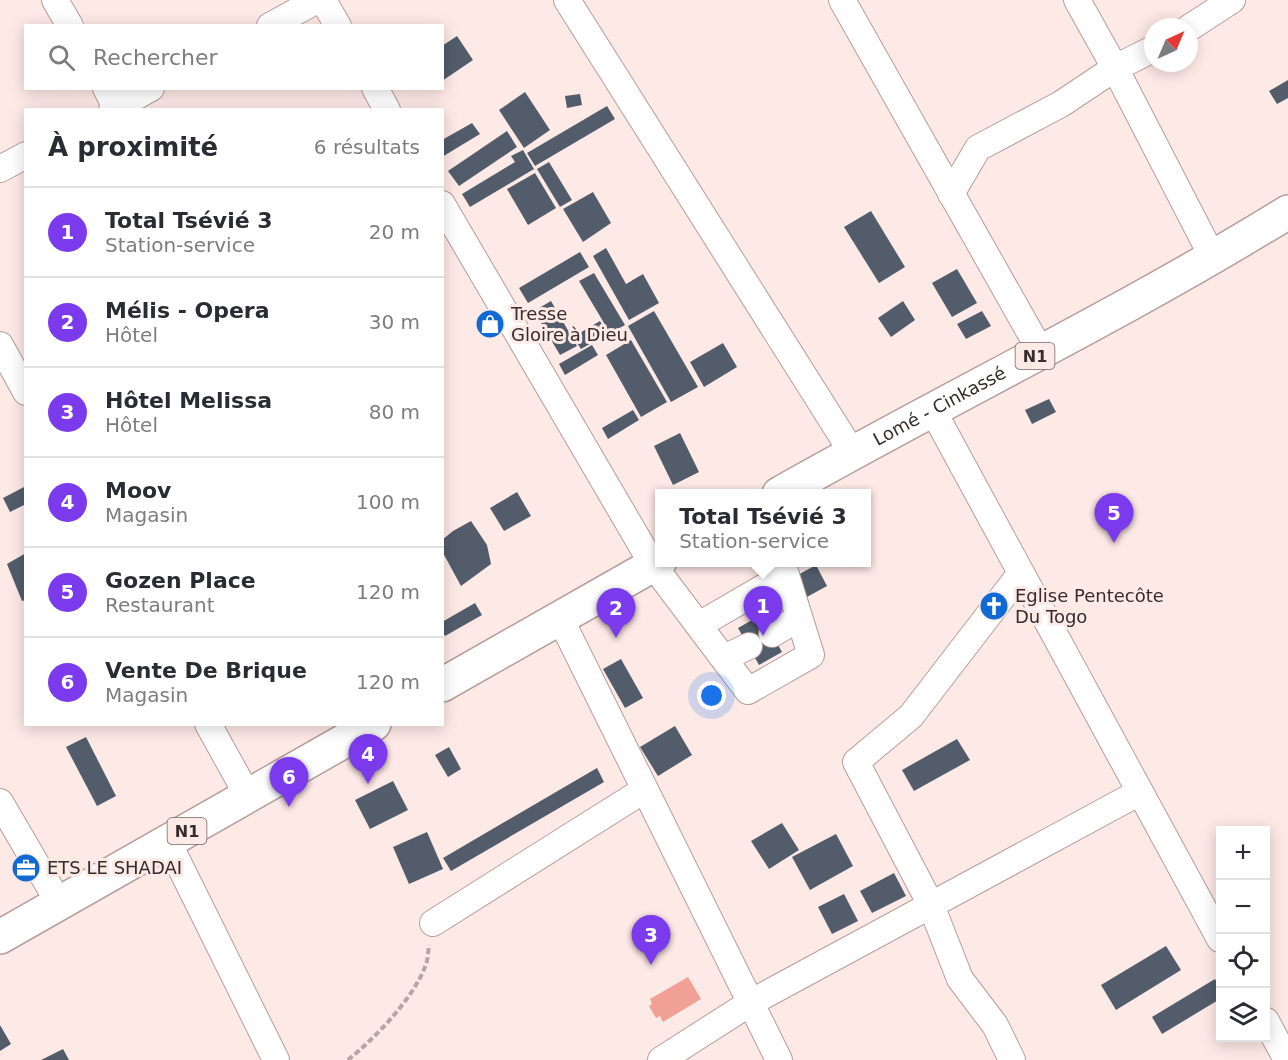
<!DOCTYPE html>
<html lang="fr">
<meta charset="utf-8">
<style>
:root{--surface:#fff;--page:#f2f2f3;--text:#2b2b33;--muted:#7c7c81;--line:#e1e1e2;--accent:#7c3aed}
body{margin:0;font-family:"DejaVu Sans",sans-serif;background:var(--page);color:var(--text)}
.controls{position:absolute;right:18px;bottom:18px;display:grid;overflow:hidden;border-radius:0px;box-shadow:0 3px 15px #0003}
.controls button{width:54px;height:54px;display:grid;place-items:center;padding:0;border:0;border-bottom:2px solid var(--line);background:var(--surface);color:var(--text);font:30px sans-serif}
.compass{position:absolute;left:1144px;top:18px;width:54px;height:54px;border-radius:50%;background:var(--surface);box-shadow:0 3px 15px #0003;rotate:44deg}
.you{position:absolute;left:712px;top:696px;width:21px;height:21px;margin:-15px;border:4px solid #fff;border-radius:50%;background:#1a73e8;box-shadow:0 0 0 9px #1a73e833}
.badge{display:grid;place-items:center;width:39px;height:39px;border-radius:50%;background:var(--accent);color:#fff;font-size:20px;font-weight:700}
.pin{position:absolute;translate:-50% -50px;filter:drop-shadow(0 2px 3px #0008)}
.pin::after{content:'';position:absolute;top:32px;width:21px;height:18px;background:inherit;clip-path:polygon(0 0,100% 0,50% 100%)}
.popup{position:absolute;left:655px;top:489px;width:216px;height:78px;box-sizing:border-box;display:grid;place-content:center;border-radius:0px;background:var(--surface);filter:drop-shadow(0 2px 4px #0005);font-size:20px;white-space:nowrap;color:var(--muted)}
.popup b{font-size:22px;color:var(--text)}
.popup::after{content:'';position:absolute;left:50%;top:100%;margin-left:-12px;border:12px solid transparent;border-top-color:var(--surface)}
.list{margin:0;padding:0;list-style:none}
h2{display:flex;justify-content:space-between;align-items:center;height:78px;margin:0;padding:0 24px;font-size:26px}
h2 small{font-size:20px;font-weight:400;color:var(--muted)}
.list li{display:grid;grid-template-columns:39px 1fr auto;gap:18px;align-items:center;box-sizing:border-box;height:90px;padding:0 24px;border-top:2px solid var(--line)}
.list b{display:block;font-size:22px;white-space:nowrap}
.list p{margin:0;font-size:20px;white-space:nowrap;color:var(--muted)}
.list em{font-size:20px;font-style:normal;color:var(--muted)}
.icon{flex:none;width:33px;height:33px;fill:none;stroke:currentColor;stroke-width:2;stroke-linecap:round;stroke-linejoin:round}
.map{position:relative;flex:none;width:1288px;height:1060px;overflow:hidden}
.search{position:absolute;background:var(--surface);box-shadow:0 3px 15px #0003;left:24px;top:24px;width:420px;height:66px;display:flex;align-items:center;gap:15px;box-sizing:border-box;padding:0 21px;border-radius:0px;color:var(--muted);font-size:22px}
.panel{position:absolute;background:var(--surface);box-shadow:0 3px 15px #0003;left:24px;top:108px;width:420px;height:618px;border-radius:0px}
.map>svg:first-child{display:block}
.water{fill:#f1a096}
.building{fill:#525c6b}
.lines{fill:none;stroke-linecap:round;stroke-linejoin:round}
.minor-casing{stroke:#b59e9b;stroke-width:28}
.highway-casing{stroke:#b59e9b;stroke-width:36}
.path{stroke:#b5a5a3;stroke-width:4;stroke-dasharray:6 3;stroke-linecap:butt}
.minor{stroke:#fff;stroke-width:26}
.highway{stroke:#fff;stroke-width:33}
.labels{text-anchor:middle;stroke-width:6;stroke-linejoin:round;paint-order:stroke}
.shield{fill:#fde9e6;stroke:#716563;stroke-width:1.5}
.shield-label{font-size:16px;font-weight:bold;fill:#352c2b}
.poi-label{font-size:18px;fill:#352c2b;stroke:#fde9e6;text-anchor:start}
.street-label{font-size:18px;fill:#352c2b;stroke:#fde9e6}
</style>
<div class="map">
<svg width="1288" height="1060" viewBox="0 0 1288 1060">
<rect width="100%" height="100%" fill="#fde9e6"/>
<!-- water -->
<path class="water" d="M 688,977 L 701,999 L 663,1022 L 660,1016 L 656,1018 L 649,1006 L 652,1004 L 650,999 Z"/>
<!-- building -->
<g class="building">
<path d="M 457,36 L 473,60 L 442,81 L 442,46 Z"/>
<path d="M 1288,80 L 1288,98 L 1277,104 L 1269,91 Z"/>
<path d="M 525,92 L 550,130 L 524,148 L 499,110 Z"/>
<path d="M 580,94 L 582,105 L 567,108 L 565,96 Z"/>
<path d="M 607,106 L 615,119 L 535,166 L 527,153 Z"/>
<path d="M 472,123 L 480,134 L 442,157 L 442,140 Z"/>
<path d="M 507,131 L 517,147 L 459,186 L 448,171 Z"/>
<path d="M 523,150 L 534,169 L 470,207 L 462,194 L 515,162 L 511,156 Z"/>
<path d="M 549,162 L 572,200 L 560,207 L 537,169 Z"/>
<path d="M 535,173 L 556,208 L 528,225 L 507,189 Z"/>
<path d="M 593,192 L 611,223 L 583,242 L 563,209 Z"/>
<path d="M 871,211 L 905,267 L 879,283 L 844,227 Z"/>
<path d="M 606,248 L 626,284 L 643,274 L 659,303 L 629,320 L 593,256 Z"/>
<path d="M 580,252 L 589,267 L 528,303 L 519,288 Z"/>
<path d="M 957,269 L 977,303 L 952,317 L 932,283 Z"/>
<path d="M 594,273 L 625,325 L 610,333 L 579,281 Z"/>
<path d="M 551,301 L 577,346 L 560,355 L 534,311 Z"/>
<path d="M 903,301 L 915,320 L 891,337 L 878,318 Z"/>
<path d="M 654,311 L 698,387 L 671,402 L 628,326 Z"/>
<path d="M 982,311 L 991,326 L 966,339 L 957,324 Z"/>
<path d="M 600,321 L 607,334 L 581,349 L 573,337 Z"/>
<path d="M 631,340 L 667,402 L 641,417 L 606,355 Z"/>
<path d="M 723,343 L 737,367 L 704,387 L 690,362 Z"/>
<path d="M 592,345 L 598,355 L 565,375 L 559,364 Z"/>
<path d="M 1049,399 L 1056,412 L 1032,424 L 1025,410 Z"/>
<path d="M 633,410 L 639,420 L 608,439 L 602,428 Z"/>
<path d="M 680,433 L 699,472 L 673,485 L 654,446 Z"/>
<path d="M 26,486 L 26,504 L 10,512 L 3,498 Z"/>
<path d="M 517,492 L 531,516 L 504,531 L 490,508 Z"/>
<path d="M 471,521 L 487,545 L 491,564 L 461,586 L 442,551 L 442,540 L 453,531 Z"/>
<path d="M 26,553 L 26,600 L 22,601 L 7,564 Z"/>
<path d="M 816,565 L 827,586 L 805,598 L 794,577 Z"/>
<path d="M 475,603 L 482,615 L 445,636 L 442,631 L 442,622 Z"/>
<path d="M 761,615 L 782,652 L 759,665 L 738,628 Z"/>
<path d="M 621,659 L 643,698 L 625,708 L 603,669 Z"/>
<path d="M 675,726 L 692,755 L 658,776 L 640,747 Z"/>
<path d="M 86,737 L 116,796 L 97,806 L 66,747 Z"/>
<path d="M 957,739 L 970,760 L 914,791 L 902,770 Z"/>
<path d="M 449,747 L 461,769 L 448,777 L 435,755 Z"/>
<path d="M 597,768 L 604,782 L 451,871 L 443,858 Z"/>
<path d="M 393,781 L 408,810 L 370,829 L 355,800 Z"/>
<path d="M 782,823 L 799,850 L 769,869 L 751,841 Z"/>
<path d="M 427,832 L 443,869 L 409,884 L 393,847 Z"/>
<path d="M 836,834 L 853,866 L 810,890 L 792,857 Z"/>
<path d="M 894,873 L 906,896 L 872,913 L 860,891 Z"/>
<path d="M 844,894 L 858,921 L 832,934 L 818,907 Z"/>
<path d="M 1166,946 L 1181,970 L 1116,1010 L 1101,985 Z"/>
<path d="M 1215,979 L 1220,988 L 1220,999 L 1162,1034 L 1152,1017 Z"/>
<path d="M 0,1025 L 11,1044 L 0,1051 Z"/>
<path d="M 63,1049 L 69,1060 L 41,1060 Z"/>
</g>
<g class="lines">
<!-- minor casing -->
<g class="minor-casing">
<g id="minor">
<path d="M 55,0 L 70,26"/>
<path d="M 323,0 L 338,26"/>
<path d="M 567,0 L 852,452"/>
<path d="M 842,0 L 1041,352"/>
<path d="M 1077,0 L 1115,68 L 1213,258"/>
<path d="M 270,26 L 317,0"/>
<path d="M 1189,28 L 1232,0"/>
<path d="M 106,88 L 117,110"/>
<path d="M 375,88 L 387,110"/>
<path d="M 112,110 L 151,88"/>
<path d="M 0,169 L 26,155"/>
<path d="M 951,194 L 978,148 L 1061,104 L 1115,68 L 1153,49"/>
<path d="M 442,204 L 653,565 L 748,691 L 811,655 L 782,562"/>
<path d="M 0,345 L 26,392"/>
<path d="M 932,409 L 1220,939"/>
<path d="M 560,618 L 779,1060"/>
<path d="M 699,625 L 785,575"/>
<path d="M 772,634 L 799,618"/>
<path d="M 724,658 L 749,646"/>
<path d="M 208,724 L 248,796"/>
<path d="M 0,802 L 59,903"/>
<path d="M 168,842 L 276,1060"/>
<path d="M 433,923 L 644,790"/>
<path d="M 1266,1021 L 1287,1060"/>
<path d="M 661,1060 L 750,1003 L 1140,792"/>
<path d="M 1012,1060 L 995,1025 L 960,979 L 931,905 L 856,762 L 911,716 L 1021,573"/>
</g>
</g>
<!-- highway casing -->
<g class="highway-casing">
<g id="highway">
<path id="s1" d="M 779,494 C 948,398 1123,314 1288,212"/>
<path d="M 442,685 L 660,561"/>
<path d="M 0,937 L 374,724"/>
</g>
</g>
<!-- path -->
<path class="path" d="M 348,1060 C 375,1038 412,1000 425,967 C 428,961 428,952 429,945"/>
<!-- minor -->
<use href="#minor" class="minor"/>
<!-- highway -->
<use href="#highway" class="highway"/>
</g>
<!-- icons -->
<defs>
<g id="shop-disc" transform="scale(1.5)"><circle r="9.5" fill="#116ad3" stroke="#fde9e6"/><path d="M-5-2.5h2.3a2.7 3.5 0 0 1 5.4 0H5L5.5 6h-11ZM-1.5-2.5h3a1.5 2.3 0 0 0-3 0Z" fill="#fff"/></g>
<g id="church-disc" transform="scale(1.5)"><circle r="9.5" fill="#116ad3" stroke="#fde9e6"/><path d="M-1.2-6h2.4v3.5h3.3v2.4h-3.3V6h-2.4V-.1h-3.3v-2.4h3.3Z" fill="#fff"/></g>
<g id="office-disc" transform="scale(1.5)"><circle r="9.5" fill="#116ad3" stroke="#fde9e6"/><path d="M-6-3h4V-5.5h4V-3h4V5H-6ZM-1-4.5V-3h2v-1.5ZM-6 0V1H6V0Z" fill="#fff"/></g>
</defs>
<g fill-rule="evenodd">
<use href="#shop-disc" x="490" y="324"/>
<use href="#church-disc" x="994" y="606"/>
<use href="#office-disc" x="26" y="868"/>
</g>
<g class="labels">
<!-- shield labels -->
<g class="shield">
<rect x="1015.5" y="343" width="39" height="26" rx="4.5"/>
<rect x="167.5" y="818" width="39" height="26" rx="4.5"/>
</g>
<g class="shield-label">
<text x="1035" y="362">N1</text>
<text x="187" y="837">N1</text>
</g>
<!-- poi labels -->
<g class="poi-label">
<text x="511" y="320">Tresse<tspan x="511" dy="21">Gloire à Dieu</tspan></text>
<text x="1015" y="602">Eglise Pentecôte<tspan x="1015" dy="21">Du Togo</tspan></text>
<text x="47" y="874">ETS LE SHADAI</text>
</g>
<!-- street labels -->
<g class="street-label">
<text dy="6" stroke="none"><textPath href="#s1" startOffset="183">Lomé - Cinkassé</textPath></text>
</g>
</g>
</svg>
<div class="controls">
<button>+</button>
<button>−</button>
<button><svg class="icon" aria-label="locate" viewBox="0 0 24 24"><circle cx="12" cy="12" r="6"/><path d="M12 2v4M12 18v4M2 12h4M18 12h4"/></svg></button>
<button><svg class="icon" aria-label="layers" viewBox="0 0 24 24"><path d="M12 4l9 5-9 5-9-5zM3 14l9 5 9-5"/></svg></button>
</div>
<svg class="compass" viewBox="-18 -18 36 36"><path d="M0-13l5 13h-10z" fill="#e53935"/><path d="M0 13l5-13h-10z" fill="#7c7c81"/></svg>
<div class="you"></div>
<div class="pin badge" style="left:763px;top:636px">1</div>
<div class="popup"><b>Total Tsévié 3</b>Station-service</div>
<div class="pin badge" style="left:616px;top:638px">2</div>
<div class="pin badge" style="left:651px;top:965px">3</div>
<div class="pin badge" style="left:368px;top:784px">4</div>
<div class="pin badge" style="left:1114px;top:543px">5</div>
<div class="pin badge" style="left:289px;top:807px">6</div>
<div class="search"><svg class="icon" aria-label="search" viewBox="0 0 24 24"><circle cx="10" cy="10" r="6"/><path d="M15 15l6 6"/></svg>Rechercher</div>
<section class="panel">
<h2>À proximité<small>6 résultats</small></h2>
<ul class="list">
<li><span class="badge">1</span><div><b>Total Tsévié 3</b><p>Station-service</p></div><em>20 m</em></li>
<li><span class="badge">2</span><div><b>Mélis - Opera</b><p>Hôtel</p></div><em>30 m</em></li>
<li><span class="badge">3</span><div><b>Hôtel Melissa</b><p>Hôtel</p></div><em>80 m</em></li>
<li><span class="badge">4</span><div><b>Moov</b><p>Magasin</p></div><em>100 m</em></li>
<li><span class="badge">5</span><div><b>Gozen Place</b><p>Restaurant</p></div><em>120 m</em></li>
<li><span class="badge">6</span><div><b>Vente De Brique</b><p>Magasin</p></div><em>120 m</em></li>
</ul>
</section>
</div>
